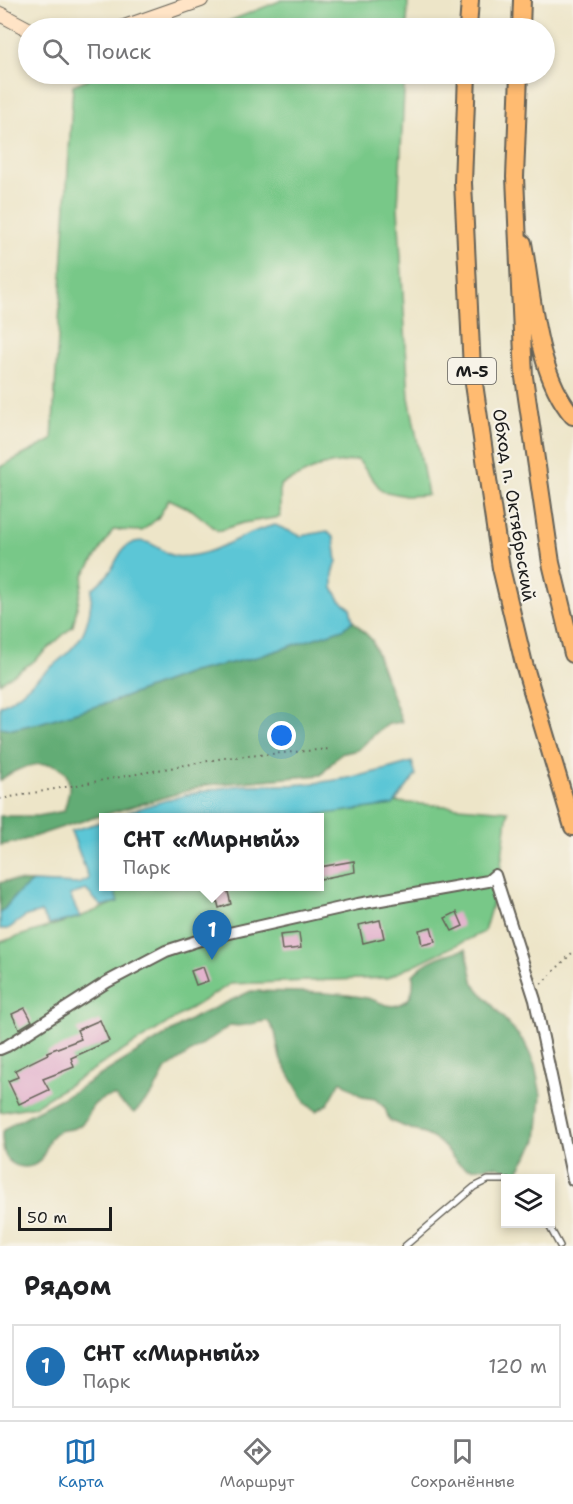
<!DOCTYPE html>
<html lang="ru">
<meta charset="utf-8">
<style>
:root{--surface:#fff;--page:#f6f6f6;--text:#202124;--muted:#757577;--line:#e0e0e0;--accent:#1f6fb2}
body{margin:0;font-family:"Shantell Sans",sans-serif;background:var(--page);color:var(--text)}
.controls{position:absolute;right:18px;bottom:18px;display:grid;overflow:hidden;border-radius:0px;box-shadow:0 3px 9px #0003}
.controls button{width:54px;height:54px;display:grid;place-items:center;padding:0;border:0;border-bottom:2px solid var(--line);background:var(--surface);color:var(--text);font:30px sans-serif}
.scale{position:absolute;left:18px;bottom:15px;width:94px;box-sizing:border-box;padding-left:6px;border:3px solid #1c1c1c;border-top:0;font-size:16px;line-height:21px;white-space:nowrap;color:#1c1c1c;-webkit-text-stroke:4px #f7f3e8;paint-order:stroke}
.you{position:absolute;left:282px;top:736px;width:21px;height:21px;margin:-15px;border:4px solid #fff;border-radius:50%;background:#1a73e8;box-shadow:0 0 0 9px #1a73e833}
.badge{display:grid;place-items:center;width:39px;height:39px;border-radius:50%;background:var(--accent);color:#fff;font-size:20px;font-weight:700}
.pin{position:absolute;translate:-50% -50px;filter:drop-shadow(0 2px 3px #0008)}
.pin::after{content:'';position:absolute;top:32px;width:21px;height:18px;background:inherit;clip-path:polygon(0 0,100% 0,50% 100%)}
.popup{position:absolute;left:99px;top:813px;width:225px;height:78px;box-sizing:border-box;display:grid;place-content:center;border-radius:0px;background:var(--surface);filter:drop-shadow(0 2px 4px #0005);font-size:20px;white-space:nowrap;color:var(--muted)}
.popup b{font-size:22px;color:var(--text)}
.popup::after{content:'';position:absolute;left:50%;top:100%;margin-left:-12px;border:12px solid transparent;border-top-color:var(--surface)}
.list{margin:0;padding:0;list-style:none}
h2{display:flex;justify-content:space-between;align-items:center;height:78px;margin:0;padding:0 24px;font-size:26px}
h2 small{font-size:20px;font-weight:400;color:var(--muted)}
.list li{display:grid;grid-template-columns:39px 1fr auto;gap:18px;align-items:center;box-sizing:border-box;height:84px;margin:0 12px 12px;padding:0 12px;border:2px solid var(--line);border-radius:0px}
.list b{display:block;font-size:22px;white-space:nowrap}
.list p{margin:0;font-size:20px;white-space:nowrap;color:var(--muted)}
.list em{font-size:20px;font-style:normal;color:var(--muted)}
.icon{flex:none;width:33px;height:33px;fill:none;stroke:currentColor;stroke-width:2;stroke-linecap:round;stroke-linejoin:round}
.map{position:relative;flex:none;width:573px;height:1246px;overflow:hidden}
.search{position:absolute;background:var(--surface);box-shadow:0 3px 9px #0003;left:18px;right:18px;top:18px;height:66px;display:flex;align-items:center;gap:15px;box-sizing:border-box;padding:0 21px;border-radius:33px;color:var(--muted);font-size:22px}
.sheet{height:174px;background:var(--surface)}
nav{display:flex;justify-content:space-around;align-items:center;box-sizing:border-box;height:84px;border-top:2px solid var(--line);background:var(--surface);font-size:16px;color:var(--muted)}
nav a{display:grid;justify-items:center;gap:3px}
nav .on{color:var(--accent)}
.map>svg:first-child{display:block}
.green{fill:#78c888;stroke:#4a7252;stroke-width:1.5}
.forest{fill:#62ac74;stroke:#3f6448;stroke-width:1.5}
.water{fill:#5bc6d6;stroke:#3c7179;stroke-width:1.5}
.building{fill:#e3b3cd}
.lines{fill:none;stroke-linecap:round;stroke-linejoin:round}
.service-casing{stroke:#656258;stroke-width:8}
.minor-casing{stroke:#656258;stroke-width:14}
.secondary-casing{stroke:#656258;stroke-width:16}
.primary-casing{stroke:#656258;stroke-width:20}
.trunk-casing{stroke:#656258;stroke-width:20}
.path{stroke:#656258;stroke-width:2;stroke-dasharray:1.5 4.5;stroke-linecap:butt}
.service{stroke:#fff;stroke-width:5}
.minor{stroke:#fff;stroke-width:10}
.secondary{stroke:#ffe4c6;stroke-width:14}
.primary{stroke:#ffbb71;stroke-width:16}
.trunk{stroke:#ffbb71;stroke-width:16}
.labels{text-anchor:middle;stroke-width:4.5;stroke-linejoin:round;paint-order:stroke}
.shield{fill:#f7f3e8;stroke:#5e5c59;stroke-width:1.5}
.shield-label{font-size:16px;font-weight:bold;fill:#1c1c1c}
.street-label{font-size:18px;fill:#1c1c1c;stroke:#f7f3e8}
</style>
<div class="map">
<svg width="573" height="1246" viewBox="0 0 573 1246">
<rect width="100%" height="100%" fill="#f7f3e8"/>
<filter id="ink" filterUnits="userSpaceOnUse"><feTurbulence type="fractalNoise" baseFrequency=".0167" numOctaves="2"/><feDisplacementMap in="SourceGraphic" scale="12" xChannelSelector="R" yChannelSelector="G"/><feConvolveMatrix kernelMatrix="1 2 1 2 8 2 1 2 1" color-interpolation-filters="sRGB"/></filter>
<filter id="wash" filterUnits="userSpaceOnUse"><feTurbulence type="fractalNoise" baseFrequency=".008" numOctaves="4" result="noise"/><feDisplacementMap in="SourceGraphic" scale="24" xChannelSelector="R" yChannelSelector="G"/><feGaussianBlur stdDeviation="1.35" result="paint"/><feColorMatrix in="noise" values="0 0 0 0 0 0 0 0 0 0 0 0 0 0 0 0 0 1.4 0 .05"/><feComposite in="paint" operator="in"/></filter>
<g filter="url(#wash)">
<rect width="100%" height="100%" fill="#ede5c8"/>
<!-- green -->
<g class="green">
<path d="M 282,0 L 408,0 L 407,28 L 212,28 Z"/>
<path d="M 101,74 L 405,74 L 398,207 L 409,397 L 428,495 L 406,496 L 382,491 L 358,460 L 323,465 L 280,485 L 280,517 L 243,523 L 218,531 L 192,510 L 169,499 L 158,518 L 142,531 L 113,530 L 84,575 L 73,626 L 33,662 L 0,683 L 0,467 L 52,440 L 73,85 Z"/>
<path d="M 396,802 L 508,811 L 499,880 L 484,932 L 387,978 L 230,984 L 35,1106 L 0,1112 L 0,942 L 80,917 L 117,902 L 113,887 L 320,886 L 320,818 L 290,817 Z"/>
</g>
<!-- forest -->
<g class="forest">
<path d="M 353,621 L 372,640 L 402,722 L 389,724 L 377,732 L 358,750 L 340,754 L 321,775 L 207,785 L 69,825 L 18,842 L 0,845 L 0,816 L 38,816 L 64,811 C 66,803 69,795 69,787 C 69,750 16,765 0,781 L 0,727 L 12,729 L 39,723 L 114,701 L 192,672 L 257,657 L 342,629 Z"/>
<path d="M 6,881 L 32,882 L 16,895 L 0,914 L 0,883 Z"/>
<path d="M 466,949 L 474,984 L 525,1043 L 535,1066 L 541,1095 L 537,1140 L 516,1175 C 509,1171 499,1165 490,1166 C 481,1167 472,1171 463,1166 C 451,1160 447,1146 436,1140 C 422,1131 404,1128 389,1120 L 385,1108 L 375,1099 L 362,1097 L 341,1081 L 328,1104 L 317,1111 L 306,1104 L 280,1058 L 275,1032 L 268,1021 C 253,1022 246,1028 231,1025 L 166,1069 L 153,1093 L 134,1113 L 114,1096 C 82,1102 95,1117 77,1127 C 68,1132 60,1127 52,1136 C 46,1142 46,1154 40,1161 C 29,1171 11,1168 5,1155 C 2,1147 2,1139 2,1132 L 12,1124 L 73,1092 L 193,1018 L 251,991 C 289,992 329,991 367,998 C 377,1000 387,1008 398,1005 C 413,1001 414,988 413,975 C 426,959 446,954 466,949 Z"/>
</g>
<!-- water -->
<g class="water">
<path d="M 275,525 L 301,536 L 327,531 L 334,538 L 337,561 L 333,574 L 333,588 L 340,600 L 350,608 L 353,621 L 343,629 L 257,657 L 192,672 L 114,701 L 39,723 L 12,729 L 0,727 L 0,706 C 21,696 27,686 44,673 C 78,645 90,636 92,589 C 98,584 104,579 109,573 C 117,562 120,546 135,542 C 150,538 161,552 174,556 C 178,557 184,556 188,556 C 220,553 244,531 275,525 Z"/>
<path d="M 412,762 L 416,775 L 393,805 L 294,818 L 115,817 C 153,803 194,791 235,786 C 253,784 272,785 290,785 C 331,783 372,774 412,762 Z"/>
<path d="M 104,821 L 104,886 L 113,887 L 118,902 L 101,906 L 86,890 L 70,895 L 80,917 L 49,925 L 41,912 L 26,916 L 8,929 L 0,929 L 0,914 L 16,895 L 32,882 L 79,884 L 89,879 L 71,831 Z"/>
</g>
<g id="blocks">
<!-- building -->
<g class="building">
<path d="M 354,861 L 355,872 L 320,879 L 320,867 Z"/>
<path d="M 227,888 L 231,904 L 219,908 L 215,892 Z"/>
<path d="M 457,912 L 463,926 L 452,931 L 445,918 Z"/>
<path d="M 380,920 L 384,938 L 363,943 L 359,925 Z"/>
<path d="M 431,927 L 435,942 L 422,945 L 419,930 Z"/>
<path d="M 299,933 L 301,948 L 282,950 L 280,935 Z"/>
<path d="M 203,967 L 208,981 L 196,985 L 191,971 Z"/>
<path d="M 25,1008 L 32,1021 L 19,1029 L 12,1014 Z"/>
<path d="M 100,1020 L 109,1041 L 71,1058 L 74,1067 L 43,1079 L 49,1090 L 19,1104 L 8,1081 L 18,1077 L 15,1070 L 48,1054 L 47,1052 L 81,1039 L 77,1030 Z"/>
</g>
</g>
</g>
<g filter="url(#ink)">
<use href="#blocks" fill-opacity="0" stroke="#656258" stroke-width="1.5"/>
<g class="lines">
<!-- service casing -->
<g class="service-casing">
<g id="service">
<path d="M 548,1224 L 560,1246"/>
<path d="M 405,1246 L 474,1187 L 488,1180 L 506,1180"/>
</g>
</g>
<!-- minor casing -->
<g class="minor-casing">
<path id="minor" d="M 0,1049 L 7,1046 L 107,982 L 166,951 L 203,939 L 358,904 L 488,881 L 495,875 L 535,1000 L 573,1180"/>
</g>
<!-- secondary casing -->
<g class="secondary-casing">
<g id="secondary">
<path d="M 0,14 L 28,29"/>
<path d="M 121,28 L 201,0"/>
</g>
</g>
<!-- primary casing -->
<g class="primary-casing">
<path id="primary" d="M 523,243 C 533,297 536,373 573,416"/>
</g>
<!-- trunk casing -->
<g class="trunk-casing">
<g id="trunk">
<path d="M 468,28 L 470,0"/>
<path d="M 521,28 L 522,0"/>
<path d="M 467,74 L 463,183 L 472,370 L 501,568 L 524,664 L 573,827"/>
<path d="M 519,74 L 515,177 L 524,377 L 551,563 L 573,654"/>
</g>
</g>
<!-- path -->
<g class="path">
<path d="M 0,799 L 224,758 L 329,749"/>
<path d="M 541,984 L 573,952"/>
</g>
<!-- service -->
<use href="#service" class="service"/>
<!-- minor -->
<use href="#minor" class="minor"/>
<!-- secondary -->
<use href="#secondary" class="secondary"/>
<!-- primary -->
<use href="#primary" class="primary"/>
<!-- trunk -->
<use href="#trunk" class="trunk"/>
</g>
</g>
<g class="labels">
<!-- shield labels -->
<rect class="shield" x="448" y="358" width="48" height="26" rx="4.5"/>
<g class="shield-label">
<text x="472" y="377">М-5</text>
</g>
<!-- street labels -->
<g class="street-label">
<text transform="translate(514 505) rotate(81)" y="6">Обход п. Октябрьский</text>
</g>
</g>
</svg>
<div class="controls">
<button><svg class="icon" aria-label="layers" viewBox="0 0 24 24"><path d="M12 4l9 5-9 5-9-5zM3 14l9 5 9-5"/></svg></button>
</div>
<div class="scale">50 m</div>
<div class="you"></div>
<div class="pin badge" style="left:212px;top:960px">1</div>
<div class="popup"><b>СНТ «Мирный»</b>Парк</div>
<div class="search"><svg class="icon" aria-label="search" viewBox="0 0 24 24"><circle cx="10" cy="10" r="6"/><path d="M15 15l6 6"/></svg>Поиск</div>
</div>
<section class="sheet">
<h2>Рядом<small></small></h2>
<ul class="list">
<li><span class="badge">1</span><div><b>СНТ «Мирный»</b><p>Парк</p></div><em>120 m</em></li>
</ul>
</section>
<nav>
<a class="on"><svg class="icon" aria-label="map" viewBox="0 0 24 24"><path d="M3 6l6-2 6 2 6-2v14l-6 2-6-2-6 2zM9 4v14M15 6v14"/></svg>Карта</a>
<a><svg class="icon" aria-label="directions" viewBox="0 0 24 24"><path d="M12 3l9 9-9 9-9-9zM9 14v-3h6M13 9l2 2-2 2"/></svg>Маршрут</a>
<a><svg class="icon" aria-label="saved" viewBox="0 0 24 24"><path d="M7 4h10v16l-5-4-5 4z"/></svg>Сохранённые</a>
</nav>
